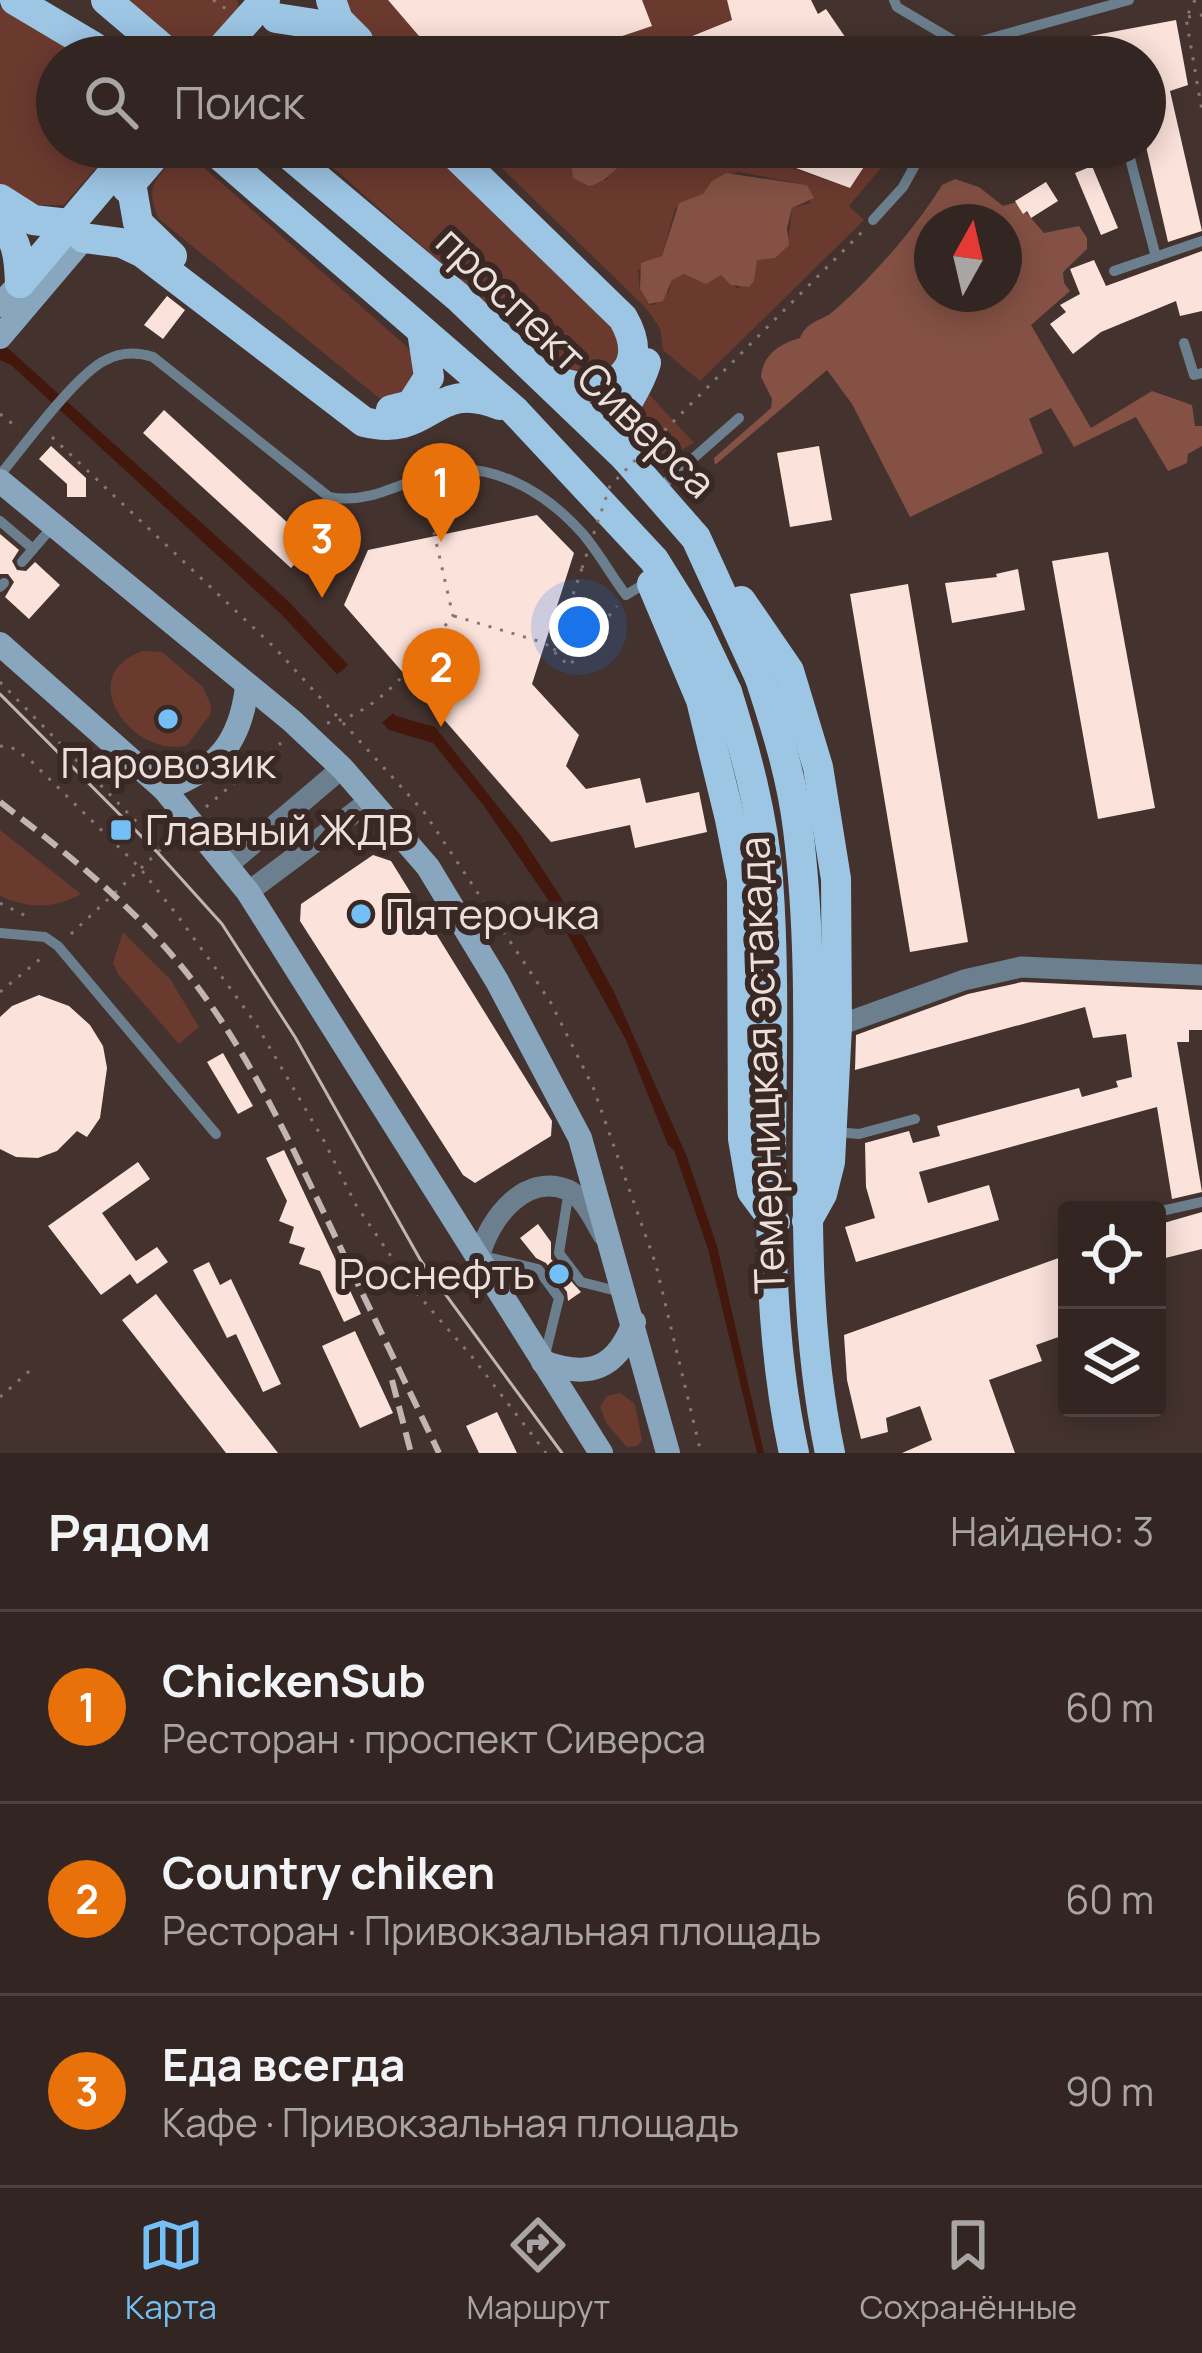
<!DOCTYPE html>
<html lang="ru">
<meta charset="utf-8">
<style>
:root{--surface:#332622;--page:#3e322f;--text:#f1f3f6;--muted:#a9a5a5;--line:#4e4340;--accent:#74c0f6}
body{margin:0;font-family:Manrope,sans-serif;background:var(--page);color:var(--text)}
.controls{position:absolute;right:36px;bottom:36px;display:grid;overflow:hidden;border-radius:12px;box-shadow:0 6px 30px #0003}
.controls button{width:108px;height:108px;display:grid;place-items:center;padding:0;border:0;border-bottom:3px solid var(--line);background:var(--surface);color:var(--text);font:60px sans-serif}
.compass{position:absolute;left:914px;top:204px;width:108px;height:108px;border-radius:50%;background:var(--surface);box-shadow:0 6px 30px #0003;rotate:8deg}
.you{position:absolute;left:579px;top:627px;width:42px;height:42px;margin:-30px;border:9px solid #fff;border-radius:50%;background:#1a73e8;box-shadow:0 0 0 18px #1a73e833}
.badge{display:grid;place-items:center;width:78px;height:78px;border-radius:50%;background:var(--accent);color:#fff;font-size:39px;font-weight:700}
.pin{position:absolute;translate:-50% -99px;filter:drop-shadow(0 3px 6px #0008)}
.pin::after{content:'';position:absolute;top:63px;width:42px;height:36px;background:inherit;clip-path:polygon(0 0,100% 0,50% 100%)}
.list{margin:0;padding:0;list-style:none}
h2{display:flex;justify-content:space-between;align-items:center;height:156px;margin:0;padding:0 48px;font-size:51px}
h2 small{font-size:39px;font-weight:400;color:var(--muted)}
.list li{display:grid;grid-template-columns:78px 1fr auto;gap:36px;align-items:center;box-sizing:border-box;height:192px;padding:0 48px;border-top:3px solid var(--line)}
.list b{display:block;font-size:45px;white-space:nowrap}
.list p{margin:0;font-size:39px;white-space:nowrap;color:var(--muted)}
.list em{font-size:39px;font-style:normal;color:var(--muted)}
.icon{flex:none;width:66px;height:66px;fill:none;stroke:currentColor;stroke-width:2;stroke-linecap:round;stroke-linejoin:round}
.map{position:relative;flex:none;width:1202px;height:1453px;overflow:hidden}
.search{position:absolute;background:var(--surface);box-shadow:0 6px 30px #0003;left:36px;right:36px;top:36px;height:132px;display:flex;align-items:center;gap:30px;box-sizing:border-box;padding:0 42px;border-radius:66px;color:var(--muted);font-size:45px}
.sheet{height:732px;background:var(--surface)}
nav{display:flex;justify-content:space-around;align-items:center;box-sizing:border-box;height:168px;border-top:3px solid var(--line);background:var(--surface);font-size:33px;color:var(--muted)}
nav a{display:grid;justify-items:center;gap:6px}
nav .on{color:var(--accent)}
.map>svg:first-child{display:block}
.green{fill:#6b3a2f;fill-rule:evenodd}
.forest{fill:#845144;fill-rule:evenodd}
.water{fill:#44170d}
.pier{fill:#44322e}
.building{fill:#fbe2db}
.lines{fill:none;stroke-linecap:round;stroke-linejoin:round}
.path{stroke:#877774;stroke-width:3;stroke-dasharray:3 9;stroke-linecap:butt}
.service{stroke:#6b7f8e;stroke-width:10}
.minor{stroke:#6b7f8e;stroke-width:21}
.secondary{stroke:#88a7bf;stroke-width:24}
.primary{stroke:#9dc6e5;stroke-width:30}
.tram{stroke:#c2b4b1;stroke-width:3}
.rail{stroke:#c2b4b1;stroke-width:6;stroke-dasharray:18 9;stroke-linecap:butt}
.path-bridge{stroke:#877774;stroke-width:3;stroke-dasharray:3 9;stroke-linecap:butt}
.primary-bridge{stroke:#9dc6e5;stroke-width:30}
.poi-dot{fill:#74c0f6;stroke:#3a2824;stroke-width:4.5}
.labels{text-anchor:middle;stroke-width:12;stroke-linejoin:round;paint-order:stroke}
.street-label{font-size:42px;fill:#ece0dd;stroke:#3a2824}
.poi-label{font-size:42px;fill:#ece0dd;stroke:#3a2824;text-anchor:start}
</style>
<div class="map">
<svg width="1202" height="1453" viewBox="0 0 1202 1453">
<rect width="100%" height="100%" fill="#44322e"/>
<!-- green -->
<g class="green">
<path d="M 126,0 L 237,0 L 240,10 L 198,56 Z"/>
<path d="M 343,0 L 388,0 L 437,57 L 389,57 L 349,15 Z"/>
<path d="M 642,0 L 727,0 L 732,20 L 662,47 L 669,57 L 560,57 L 651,25 Z"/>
<path d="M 0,7 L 43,26 L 78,57 L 57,57 L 57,147 L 114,147 L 64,205 L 29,205 L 0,184 Z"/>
<path d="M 310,147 L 436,147 L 618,327 L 620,368 L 573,380 Z"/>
<path d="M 480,147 L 574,147 L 570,157 L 606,180 L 625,157 L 642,148 L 742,147 L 749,153 L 850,188 L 877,147 L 899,147 L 849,206 L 864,220 L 700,381 L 663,350 L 660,328 L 645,307 ZM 739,172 L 807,185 L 810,203 L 792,208 L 789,236 L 757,260 L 738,289 L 721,275 L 684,274 L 672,280 L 669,291 L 654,305 L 649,304 L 640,289 L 638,270 L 662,256 L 675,209 C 683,201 695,201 703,194 C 719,179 714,178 739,172 Z"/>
<path d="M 184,150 L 406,346 L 418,362 L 416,383 L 391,400 L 379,398 L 159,219 C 142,184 160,174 184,150 Z"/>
<path d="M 646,391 L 694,443 L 671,455 L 651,451 L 634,425 Z"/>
<path d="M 143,651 L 162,652 L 203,687 L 211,705 L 210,715 L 187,745 C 134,760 71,675 143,651 Z"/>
<path d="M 0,830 L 81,894 C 52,909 30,909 0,896 Z"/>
<path d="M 123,932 L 170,979 L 199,1027 L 179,1044 L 118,974 L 113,963 Z"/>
<path d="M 620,1393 L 635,1404 L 642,1440 L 637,1446 L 627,1447 L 607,1424 L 600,1407 L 607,1396 Z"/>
</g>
<!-- forest -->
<g class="forest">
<path d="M 574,147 L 650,147 C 623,153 615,180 589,186 L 573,178 L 570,157 Z"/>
<path d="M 726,173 L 807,185 L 814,198 L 792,208 L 787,228 L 789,245 L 775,258 L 757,260 L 754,281 L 749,287 L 731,285 L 721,275 L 706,284 L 684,274 L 672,280 L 663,301 L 649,304 L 640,289 L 641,263 L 662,256 L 679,203 L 703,194 L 712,181 Z"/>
<path d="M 955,179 L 979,187 L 1003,206 L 1017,202 L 1044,233 L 1079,226 L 1087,238 L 1087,249 L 1063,272 L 1064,283 L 1070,291 L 1031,325 L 1091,428 L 1152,391 L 1192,405 L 1195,426 L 1202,426 L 1202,446 L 1188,454 L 1187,463 L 1168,471 L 1136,417 L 1074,447 L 1051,408 L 1029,419 L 1043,453 L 910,517 L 852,404 L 827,370 L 715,465 L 714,458 L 771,408 L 772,399 L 761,377 C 763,354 781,343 800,338 C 808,319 822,322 836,309 C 875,274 914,230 942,185 ZM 932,222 L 1004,222 L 1004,294 L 932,294 Z"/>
</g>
<!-- water -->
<path class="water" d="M 0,341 L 288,601 L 396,716 L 435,727 L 519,833 L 573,916 L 615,994 L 687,1157 L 717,1246 L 764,1453 L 757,1453 L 708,1249 L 674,1150 L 668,1145 L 626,1040 L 549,901 L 484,806 L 433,743 L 389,730 L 281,614 L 11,365 L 0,360 Z"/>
<!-- pier -->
<path class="pier" d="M 352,662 L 398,709 L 378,726 L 333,678 Z"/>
<!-- building -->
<g class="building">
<path d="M 388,0 L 642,0 L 652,26 L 560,57 L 437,57 Z"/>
<path d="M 727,0 L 811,0 L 818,14 L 826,9 L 852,47 L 838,57 L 640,57 L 732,20 Z"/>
<path d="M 1176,20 L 1188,85 L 1170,91 L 1202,231 L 1168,242 L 1145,142 L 1145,57 L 1141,57 L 1139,49 L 1084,57 L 1021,57 L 1020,49 Z"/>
<path d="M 739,147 L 877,147 L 850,188 Z"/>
<path d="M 1092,166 L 1118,228 L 1101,235 L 1075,173 Z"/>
<path d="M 1046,182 L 1058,201 L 1031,218 L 1027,211 L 1023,214 L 1015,201 Z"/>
<path d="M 1202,251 L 1202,311 L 1180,316 L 1176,301 L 1101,332 L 1073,354 L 1050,324 L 1066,312 L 1060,305 L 1080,294 L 1070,269 L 1094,260 L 1106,286 Z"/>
<path d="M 167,296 L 185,310 L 163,339 L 144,325 Z"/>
<path d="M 164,410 L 312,545 L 291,568 L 143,433 Z"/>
<path d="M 51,446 L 86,478 L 86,497 L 67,497 L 67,484 L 39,459 Z"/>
<path d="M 819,446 L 832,520 L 790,527 L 777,453 Z"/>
<path d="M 537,515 L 574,553 L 532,684 L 579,735 L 566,766 L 586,789 L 640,778 L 646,803 L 699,792 L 707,832 L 635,848 L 630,825 L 551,842 L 344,605 L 368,550 Z"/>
<path d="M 0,534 L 19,550 L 12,561 L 17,570 L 26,571 L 35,562 L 60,585 L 29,619 L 5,597 L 14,582 L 8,574 L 0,574 Z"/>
<path d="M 1108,552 L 1155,808 L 1098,819 L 1052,561 Z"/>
<path d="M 1018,569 L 1025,610 L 952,623 L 945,583 L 997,577 L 996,574 Z"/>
<path d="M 908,584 L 968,942 L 910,952 L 850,594 Z"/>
<path d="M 373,855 L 391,861 L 552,1121 L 551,1136 L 475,1183 L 463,1175 L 300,921 L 301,904 Z"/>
<path d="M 1022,982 L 1202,990 L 1202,1030 L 1189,1030 L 1189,1042 L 1177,1042 L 1202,1192 L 1172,1199 L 1157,1107 L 919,1172 L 928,1203 L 989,1185 L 999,1220 L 856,1262 L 845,1227 L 875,1218 L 866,1187 L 865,1143 L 909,1131 L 913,1143 L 940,1136 L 937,1126 L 1079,1088 L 1082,1097 L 1118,1087 L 1116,1081 L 1132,1077 L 1126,1034 L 1093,1038 L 1085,1007 L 855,1070 L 856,1035 L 968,994 Z"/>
<path d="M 39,995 L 69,1006 L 90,1025 L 103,1046 L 107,1068 L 100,1118 L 87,1137 L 77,1131 L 57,1151 L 38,1158 L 16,1157 L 0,1149 L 0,1017 L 12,1006 Z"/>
<path d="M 223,1053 L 253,1106 L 238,1114 L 207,1062 Z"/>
<path d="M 284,1150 L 361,1314 L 344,1322 L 320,1271 L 299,1264 L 305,1248 L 289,1243 L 294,1227 L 279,1221 L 287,1201 L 266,1158 Z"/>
<path d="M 138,1162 L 150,1179 L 102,1213 L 136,1261 L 157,1247 L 168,1262 L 137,1284 L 130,1274 L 101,1295 L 48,1226 Z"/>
<path d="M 1202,1212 L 1202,1249 L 1157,1260 L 1157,1225 Z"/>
<path d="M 538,1224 L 551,1242 L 551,1259 L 581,1292 L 568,1301 L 567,1292 L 546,1263 L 536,1258 L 520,1238 Z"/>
<path d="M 1067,1255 L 1067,1334 L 1036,1345 L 1042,1361 L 989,1380 L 1015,1453 L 902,1453 L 932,1440 L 920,1406 L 886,1418 L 888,1432 L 861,1439 L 847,1380 L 844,1335 Z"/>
<path d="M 209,1262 L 220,1285 L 231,1279 L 281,1384 L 263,1392 L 236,1334 L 227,1338 L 193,1270 Z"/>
<path d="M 156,1294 L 232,1394 L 278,1453 L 226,1453 L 122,1320 Z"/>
<path d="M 355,1331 L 393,1413 L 360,1428 L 322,1346 Z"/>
<path d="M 497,1412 L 517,1453 L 479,1453 L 466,1426 Z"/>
</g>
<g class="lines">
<!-- path -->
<g class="path">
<path d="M 213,0 L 226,9"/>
<path d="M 1195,0 L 1186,18 L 1202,111"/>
<path d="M 1188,17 L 1202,15"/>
<path d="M 258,57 L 272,41"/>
<path d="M 0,414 L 19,429"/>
<path d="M 52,437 L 276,649 L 424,812 L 551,1003 L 593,1087 L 656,1265 L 701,1453"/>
<path d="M 656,439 L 862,232"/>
<path d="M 454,616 L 545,643 L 569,666 L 617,606"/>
<path d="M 554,651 L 582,568"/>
<path d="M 0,682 L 161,847"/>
<path d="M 327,723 C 380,715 420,656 453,616 L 425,493"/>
<path d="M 0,746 L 11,747 L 29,759 L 139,867 L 177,915 L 256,1024 L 324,1141 L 356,1205 L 414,1290 L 473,1358 L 546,1453"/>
<path d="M 206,807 L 281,743"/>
<path d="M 0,903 L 30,918"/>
<path d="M 71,934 L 173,838"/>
<path d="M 0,992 L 45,955"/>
<path d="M 0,1397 L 35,1366"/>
</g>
<!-- service -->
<g class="service">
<path d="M 894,0 L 897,7 L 963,46"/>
<path d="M 963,46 L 1129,0"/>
<path d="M 1127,147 L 1156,257"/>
<path d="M 873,220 L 903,187 L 925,147"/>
<path d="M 1114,271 L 1202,241"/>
<path d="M 1184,343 L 1194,375 L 1202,373"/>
<path d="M 0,475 C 23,447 77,373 106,360 C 121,352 137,352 153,357 L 329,497 C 364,504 394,487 427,475 C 485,455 545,491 583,534 C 599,553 611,575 626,595 L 649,581"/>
<path d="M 656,491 L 739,418"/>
<path d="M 0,521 L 33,549"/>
<path d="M 22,562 L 53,526"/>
<path d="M 0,587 L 4,583"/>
<path d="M 0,933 L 45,937 L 58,946 L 216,1134"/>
<path d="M 836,1132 L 859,1134 L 915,1119"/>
<path d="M 569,1190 L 559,1253 L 581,1282 L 621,1292"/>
<path d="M 1157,1212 L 1202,1202"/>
<path d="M 483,1256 L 538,1269 L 559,1298 L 544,1359"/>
</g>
<!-- minor -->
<g class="minor">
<path d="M 228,865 L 342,768"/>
<path d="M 248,892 L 371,800"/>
<path d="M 837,1026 L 964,980 L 1021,967 L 1202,975"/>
<path d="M 480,1255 C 489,1219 525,1172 568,1190 C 584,1197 594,1220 603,1235"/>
</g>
<!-- secondary -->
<g class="secondary">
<path d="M 0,305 L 20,283"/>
<path d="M 0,337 L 84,238"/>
<path d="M 0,481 L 292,721 L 342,768 L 428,867 L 497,981 L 580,1138 L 668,1453"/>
<path d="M 0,644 L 164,789 L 248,892 L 601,1453"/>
<path d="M 164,789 C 217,769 240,744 247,687"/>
<path d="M 543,1362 C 589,1379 617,1369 634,1322"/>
</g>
<!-- primary -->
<g class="primary">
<path d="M 15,0 L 94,47"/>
<path d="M 106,0 L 173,57"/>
<path d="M 331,0 L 338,20 L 358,40"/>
<path d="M 276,18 L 315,24 L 355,57"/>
<path d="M 214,57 L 265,0"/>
<path d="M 210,147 L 514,410 L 654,560 L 697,629 L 727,692"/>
<path d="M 280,147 L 458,297 L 626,458 L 696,538 L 760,678"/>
<path d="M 447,147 L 623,318 C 656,375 602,402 552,379"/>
<path d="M 131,183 L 138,223 L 172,256"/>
<path d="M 127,188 L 162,147"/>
<path d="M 0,199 L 33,220 L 69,224"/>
<path d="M 0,221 C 18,241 19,257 20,283"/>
<path d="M 84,238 L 122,243 L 143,253 L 364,422 C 433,439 431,377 500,405"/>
<path d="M 20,283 L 135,147"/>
<path d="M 391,410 L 411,405 L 429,377 L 422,331"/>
<path d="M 626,458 C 610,406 634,404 646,363"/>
<path d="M 652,584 L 701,700 L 730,819 L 742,880 L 743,1139 L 752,1191 L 775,1222"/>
<path d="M 741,601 L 789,671 L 818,767 L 836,879 L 837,1026 L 830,1162 L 822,1194 L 807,1221"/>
</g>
<!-- tram -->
<path class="tram" d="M 0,694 L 158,853 L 222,924 L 295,1037 L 421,1261 L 562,1453"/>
<!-- rail -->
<g class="rail">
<path d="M 0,802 C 64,851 125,899 177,961 C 240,1036 282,1126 324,1213 C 362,1293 401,1373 439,1453"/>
<path d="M 392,1380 L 411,1453"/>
</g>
<!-- path-bridge -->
<path class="path-bridge" d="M 582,568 L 610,486 L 656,439"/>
<!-- primary-bridge -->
<g class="primary-bridge">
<path d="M 760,678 C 776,727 792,778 798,829 C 824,1036 787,1248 830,1453"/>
<path d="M 727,692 C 746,753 763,815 768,879 C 782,1069 753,1265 794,1453"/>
</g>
</g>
<!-- markers -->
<g class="poi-dot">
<circle cx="168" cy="719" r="12"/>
<rect x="109" y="818" width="24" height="24" rx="6"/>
<circle cx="361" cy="914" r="12"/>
<circle cx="559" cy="1274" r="12"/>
</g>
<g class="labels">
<!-- street labels -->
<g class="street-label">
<text transform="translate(576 362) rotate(44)" y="15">проспект Сиверса</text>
<text transform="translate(762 1065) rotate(-92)" y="15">Темерницкая эстакада</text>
</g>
<!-- poi labels -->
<g class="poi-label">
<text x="168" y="778" text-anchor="middle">Паровозик</text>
<text x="145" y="845">Главный ЖДВ</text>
<text x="385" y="929">Пятерочка</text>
<text x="535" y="1289" text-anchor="end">Роснефть</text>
</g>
</g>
</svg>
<div class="controls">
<button><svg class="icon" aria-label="locate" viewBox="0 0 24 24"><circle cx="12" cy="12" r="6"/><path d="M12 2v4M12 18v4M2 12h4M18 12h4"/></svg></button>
<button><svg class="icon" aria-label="layers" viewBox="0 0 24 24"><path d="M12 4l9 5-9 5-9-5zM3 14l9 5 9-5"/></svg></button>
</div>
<svg class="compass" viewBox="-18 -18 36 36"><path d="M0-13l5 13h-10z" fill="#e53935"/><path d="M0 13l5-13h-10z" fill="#a9a5a5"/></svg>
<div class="you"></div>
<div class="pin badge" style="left:441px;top:542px;background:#e8710a">1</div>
<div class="pin badge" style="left:441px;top:727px;background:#e8710a">2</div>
<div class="pin badge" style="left:322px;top:598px;background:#e8710a">3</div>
<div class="search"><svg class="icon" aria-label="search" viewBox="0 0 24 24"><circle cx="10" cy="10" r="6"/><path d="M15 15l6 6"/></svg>Поиск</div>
</div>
<section class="sheet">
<h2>Рядом<small>Найдено: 3</small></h2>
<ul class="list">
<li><span class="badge" style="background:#e8710a">1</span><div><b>ChickenSub</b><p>Ресторан · проспект Сиверса</p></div><em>60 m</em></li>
<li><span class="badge" style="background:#e8710a">2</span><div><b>Country chiken</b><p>Ресторан · Привокзальная площадь</p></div><em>60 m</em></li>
<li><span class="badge" style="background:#e8710a">3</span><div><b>Еда всегда</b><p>Кафе · Привокзальная площадь</p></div><em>90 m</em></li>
</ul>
</section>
<nav>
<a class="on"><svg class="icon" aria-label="map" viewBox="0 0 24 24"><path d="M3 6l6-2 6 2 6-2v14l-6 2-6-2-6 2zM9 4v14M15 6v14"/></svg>Карта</a>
<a><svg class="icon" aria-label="directions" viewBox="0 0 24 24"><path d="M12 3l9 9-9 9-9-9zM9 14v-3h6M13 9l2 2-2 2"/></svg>Маршрут</a>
<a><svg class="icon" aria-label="saved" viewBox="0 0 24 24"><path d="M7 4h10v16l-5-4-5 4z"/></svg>Сохранённые</a>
</nav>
